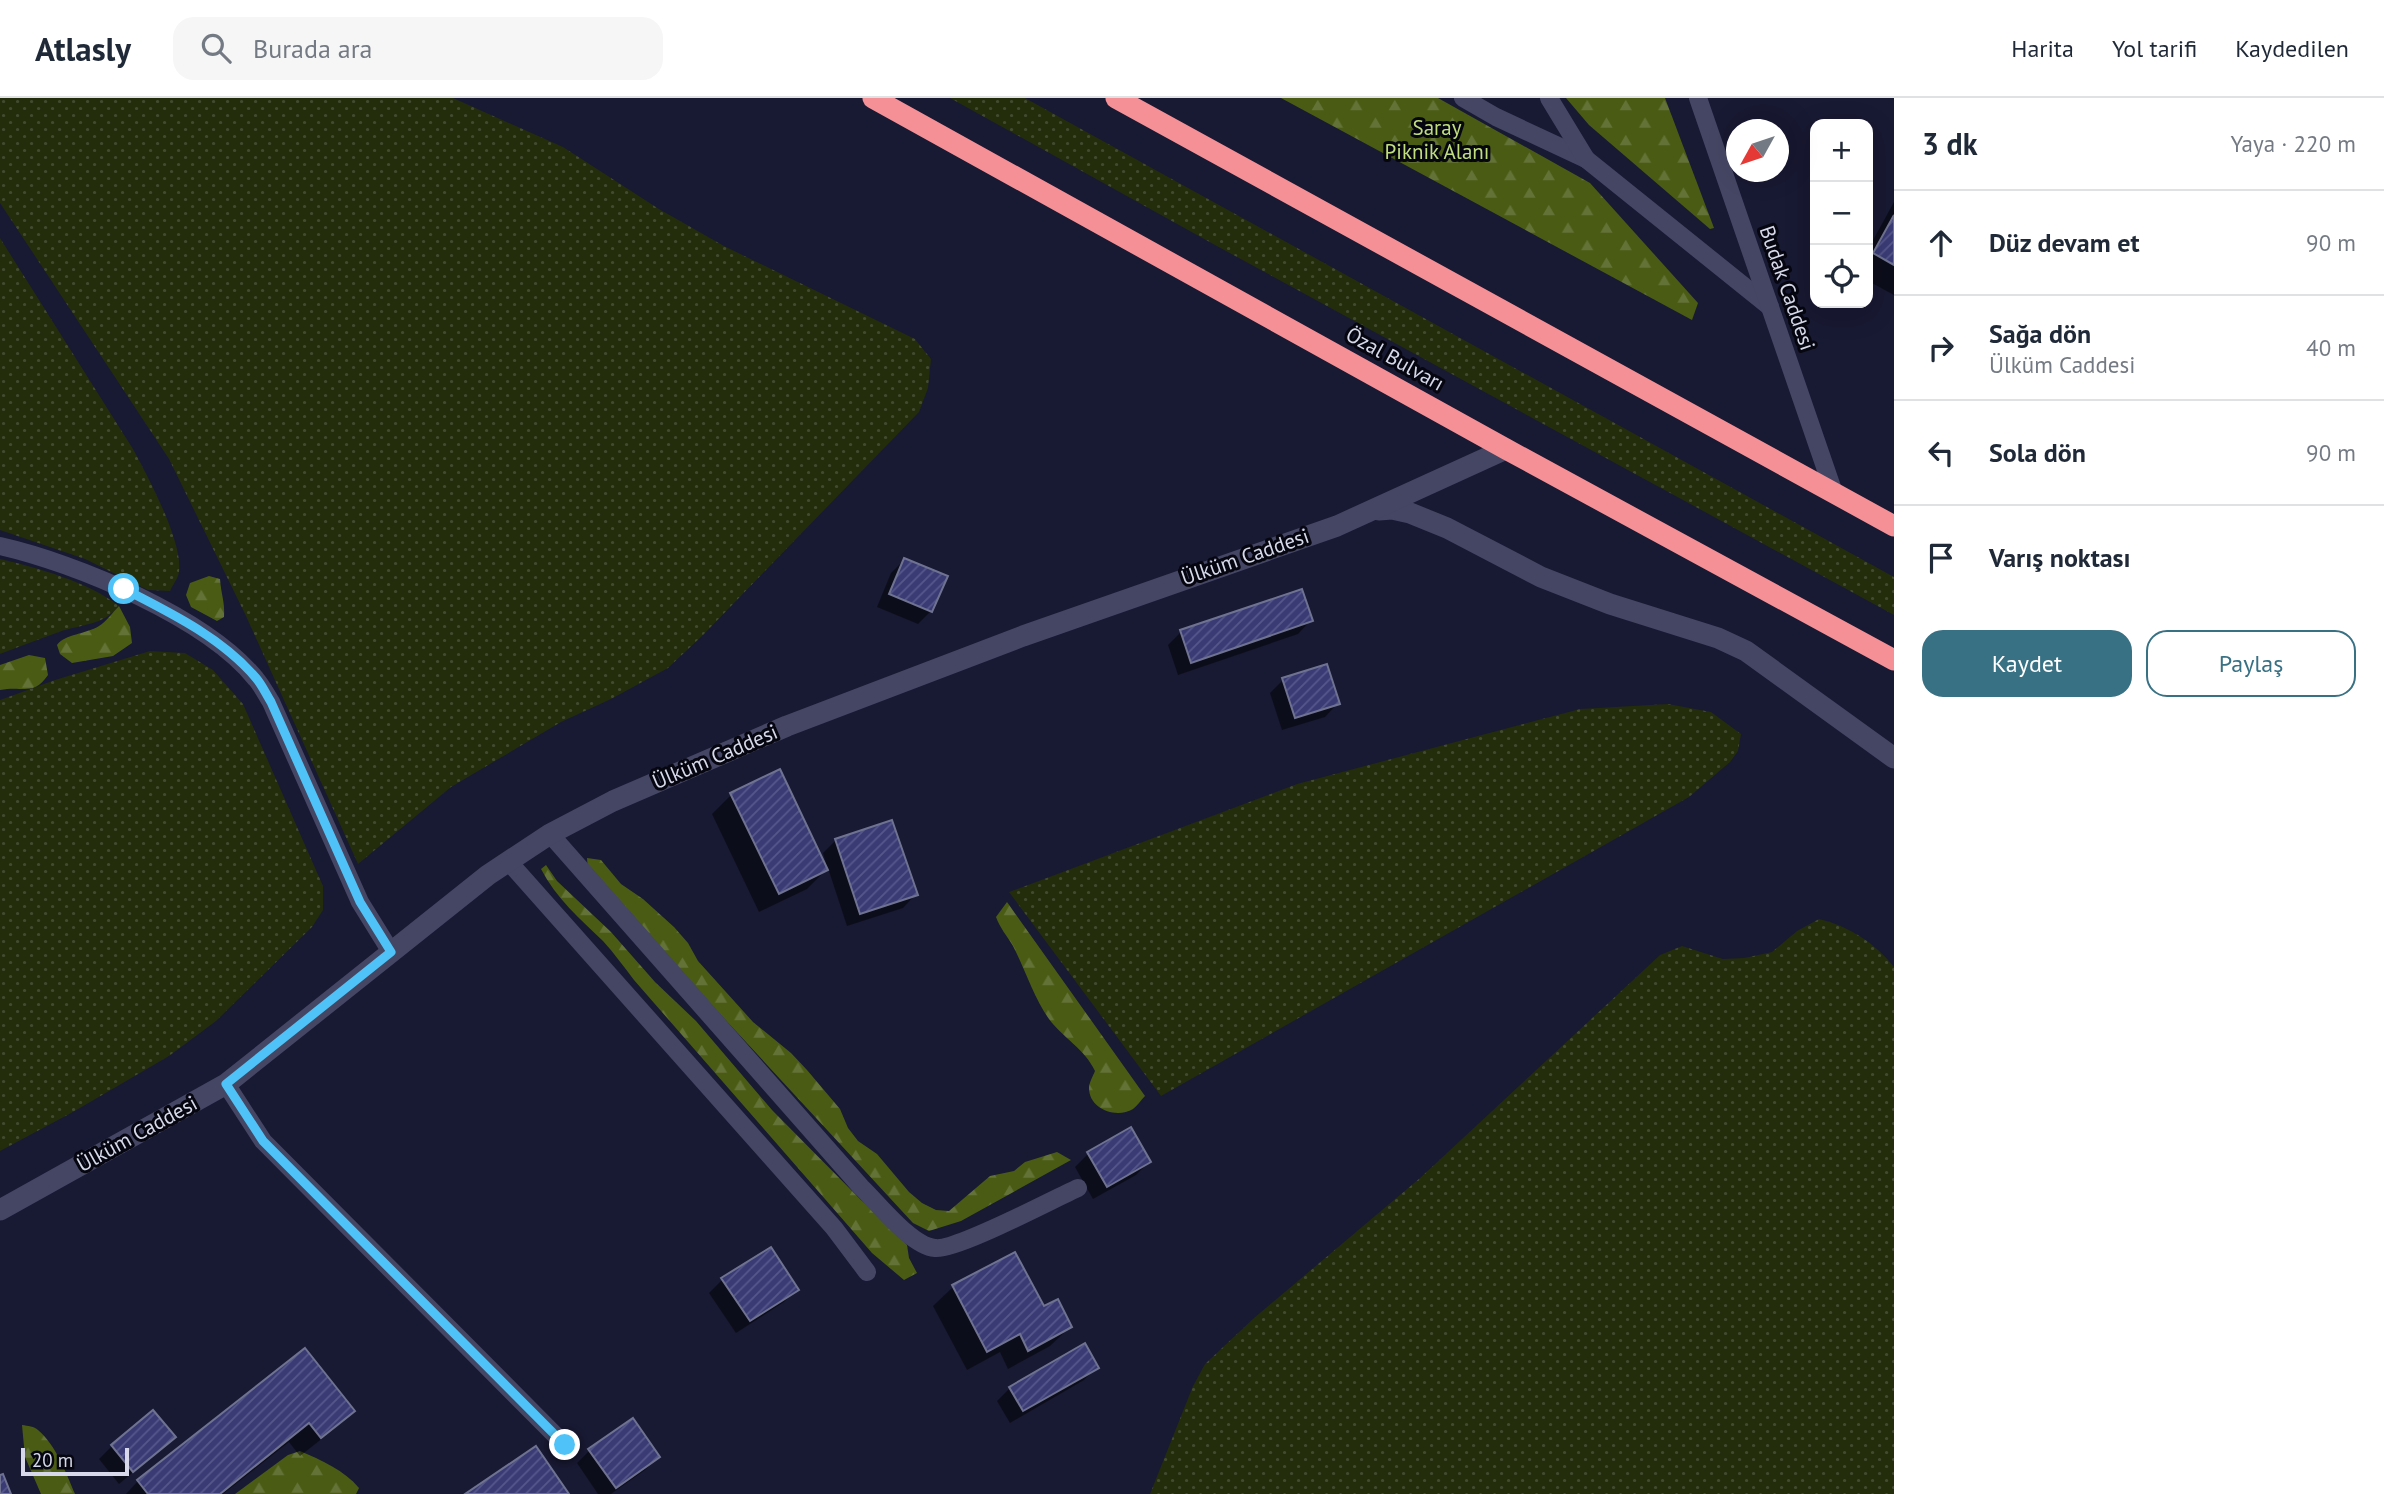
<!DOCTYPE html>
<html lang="tr">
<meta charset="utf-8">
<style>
:root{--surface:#fff;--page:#f6f6f7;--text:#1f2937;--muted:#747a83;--line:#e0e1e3;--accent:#387184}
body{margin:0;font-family:"PT Sans",sans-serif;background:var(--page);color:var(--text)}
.controls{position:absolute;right:21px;top:21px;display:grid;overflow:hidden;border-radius:14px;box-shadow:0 7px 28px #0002}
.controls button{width:63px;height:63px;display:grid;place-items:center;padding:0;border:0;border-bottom:2px solid var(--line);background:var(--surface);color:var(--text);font:35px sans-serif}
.compass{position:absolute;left:1726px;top:21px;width:63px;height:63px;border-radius:50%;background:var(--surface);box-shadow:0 7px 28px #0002;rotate:230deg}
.scale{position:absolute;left:21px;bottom:18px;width:108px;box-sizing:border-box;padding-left:7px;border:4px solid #d7d9ea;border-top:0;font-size:19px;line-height:24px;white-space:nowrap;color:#d7d9ea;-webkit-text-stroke:5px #050610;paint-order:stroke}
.stop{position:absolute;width:21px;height:21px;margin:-16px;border:5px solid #4fc3f7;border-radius:50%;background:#fff}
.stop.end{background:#4fc3f7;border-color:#fff;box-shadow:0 2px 7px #0008}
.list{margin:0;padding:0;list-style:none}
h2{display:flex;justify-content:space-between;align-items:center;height:91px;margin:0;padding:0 28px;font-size:30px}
h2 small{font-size:23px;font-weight:400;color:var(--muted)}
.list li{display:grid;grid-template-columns:46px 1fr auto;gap:21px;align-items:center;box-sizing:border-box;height:105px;padding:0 28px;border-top:2px solid var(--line)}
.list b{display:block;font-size:26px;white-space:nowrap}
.list p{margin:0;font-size:23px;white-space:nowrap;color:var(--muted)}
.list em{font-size:23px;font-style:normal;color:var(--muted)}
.actions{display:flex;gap:14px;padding:21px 28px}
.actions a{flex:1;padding:16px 0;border:2px solid var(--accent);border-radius:21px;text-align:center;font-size:24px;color:var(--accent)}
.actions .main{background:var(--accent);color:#fff}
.icon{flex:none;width:38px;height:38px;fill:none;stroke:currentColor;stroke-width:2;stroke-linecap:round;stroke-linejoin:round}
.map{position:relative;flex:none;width:1894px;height:1396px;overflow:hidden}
header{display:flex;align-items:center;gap:42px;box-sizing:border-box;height:98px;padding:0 35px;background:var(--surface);border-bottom:2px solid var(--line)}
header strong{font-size:33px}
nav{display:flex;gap:38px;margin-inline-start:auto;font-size:24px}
.search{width:490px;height:63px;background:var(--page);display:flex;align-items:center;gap:18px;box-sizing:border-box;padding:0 24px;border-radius:21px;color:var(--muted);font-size:26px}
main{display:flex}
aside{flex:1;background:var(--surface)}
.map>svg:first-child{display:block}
.grass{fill:url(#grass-dots)}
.forest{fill:url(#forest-firs)}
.shadow{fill:#0007}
.building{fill:url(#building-hatch);stroke:#6f7391;stroke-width:2}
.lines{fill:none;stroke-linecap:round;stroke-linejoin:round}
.lane{stroke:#444663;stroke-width:18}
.street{stroke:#444663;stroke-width:21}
.highway{stroke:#f59097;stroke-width:21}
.route{stroke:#4fc3f7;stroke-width:9}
.labels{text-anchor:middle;stroke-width:6;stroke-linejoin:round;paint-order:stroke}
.park-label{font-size:21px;fill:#c1de7d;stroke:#050610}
.street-label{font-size:21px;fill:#d7d9ea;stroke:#050610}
</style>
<header>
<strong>Atlasly</strong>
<div class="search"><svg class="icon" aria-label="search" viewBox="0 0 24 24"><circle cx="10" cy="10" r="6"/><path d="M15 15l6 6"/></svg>Burada ara</div>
<nav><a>Harita</a><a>Yol tarifi</a><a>Kaydedilen</a></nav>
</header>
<main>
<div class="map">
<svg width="1894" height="1396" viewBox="0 0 1894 1396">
<defs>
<pattern id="grass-dots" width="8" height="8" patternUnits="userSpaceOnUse" patternTransform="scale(1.75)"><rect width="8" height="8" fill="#232c0b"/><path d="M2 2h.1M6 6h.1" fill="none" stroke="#424a2f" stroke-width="1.8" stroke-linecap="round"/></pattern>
<pattern id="forest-firs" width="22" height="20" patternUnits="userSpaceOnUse" patternTransform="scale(1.75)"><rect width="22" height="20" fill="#4a5b14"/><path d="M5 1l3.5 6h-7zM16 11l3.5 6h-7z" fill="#637236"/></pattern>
<pattern id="building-hatch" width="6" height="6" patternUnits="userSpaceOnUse" patternTransform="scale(1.75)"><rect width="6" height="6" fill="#3a3b75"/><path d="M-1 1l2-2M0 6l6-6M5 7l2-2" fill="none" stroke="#565789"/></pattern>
</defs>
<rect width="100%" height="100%" fill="#181932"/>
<!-- grass -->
<g class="grass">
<path d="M 0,0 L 453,0 L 563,49 L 659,111 L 724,148 L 915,241 L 931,261 L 928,290 L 919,314 L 703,537 L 668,570 L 611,601 L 561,624 L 451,689 L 358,766 L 246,518 L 169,361 L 0,105 Z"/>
<path d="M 950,0 L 1025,0 L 1894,479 L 1894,517 L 1215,147 Z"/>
<path d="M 0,140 L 133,351 C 147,377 187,450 178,478 C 176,483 172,488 170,493 L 148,492 L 85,461 L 0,432 Z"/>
<path d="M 0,461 C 38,470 89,484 119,508 C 103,528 81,526 59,534 C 39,541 19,549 0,556 Z"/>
<path d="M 150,553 L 185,555 L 213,572 L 243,606 L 323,788 L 323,812 L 312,829 L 216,923 L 169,958 L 73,1014 L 0,1053 L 0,602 L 55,582 Z"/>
<path d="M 1668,606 L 1711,614 L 1741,636 L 1738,653 L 1730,664 L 1689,699 L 1161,998 L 1009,794 L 1297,686 L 1580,611 Z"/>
<path d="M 1819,821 C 1849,828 1875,845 1894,869 L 1894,1396 L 1150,1396 L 1193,1288 L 1205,1266 L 1254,1220 L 1420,1080 L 1660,857 L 1682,848 L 1723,861 L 1744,860 L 1772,854 L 1797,833 Z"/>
</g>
<!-- forest -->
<g class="forest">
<path d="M 1281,0 L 1438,0 L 1590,85 L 1698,205 L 1692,222 Z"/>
<path d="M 1566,0 L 1665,0 L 1714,130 L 1710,131 L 1589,27 Z"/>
<path d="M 209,478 L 220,481 C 221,496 225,504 224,519 L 217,523 L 191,509 L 186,497 L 190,485 Z"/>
<path d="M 119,508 L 130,529 L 132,545 L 113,558 L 72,565 L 60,556 L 57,547 C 65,536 86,536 99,528 C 106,524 113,514 119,508 Z"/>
<path d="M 29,557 L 45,560 L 48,577 C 33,599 23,587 0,592 L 0,567 Z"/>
<path d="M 587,760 L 601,762 L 621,786 L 643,801 L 674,829 L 688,845 L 698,863 L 753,924 L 791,955 L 807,972 L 840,1011 L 848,1030 L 858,1043 L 877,1056 L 909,1094 L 922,1105 L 936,1112 L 949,1113 L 990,1078 L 1014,1073 L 1025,1064 L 1057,1054 L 1071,1062 L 961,1123 L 929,1133 L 913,1125 L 588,773 Z"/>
<path d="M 546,767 L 557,783 L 611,834 L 655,884 L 696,923 L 772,1012 L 861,1102 L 882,1120 L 907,1147 L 909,1160 L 917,1175 L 904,1182 L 872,1155 L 634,882 C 624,869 614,855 603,843 C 580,821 556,800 541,771 Z"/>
<path d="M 1007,804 L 1145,998 C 1141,1002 1137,1008 1133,1011 C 1116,1021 1089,1011 1089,990 C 1089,985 1093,978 1095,973 C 1084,950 1064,941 1049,921 C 1035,902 1024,869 1013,848 C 1007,838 1000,830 996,819 Z"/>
<path d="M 22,1327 C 28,1328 34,1328 38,1332 C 56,1347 66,1375 75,1396 L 41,1396 L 25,1359 Z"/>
<path d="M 300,1353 C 321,1362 344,1372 359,1390 L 356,1396 L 235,1396 L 288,1357 Z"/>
</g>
<!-- shadow -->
<g class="shadow">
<path d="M 1894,104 L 1894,197 L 1868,183 L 1868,151 Z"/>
<path d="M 904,462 L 931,513 L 918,526 L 877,509 L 891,475 Z"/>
<path d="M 1311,522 L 1298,536 L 1178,577 L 1168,547 L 1181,534 Z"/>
<path d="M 1283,582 L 1338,605 L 1325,619 L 1282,632 L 1270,595 Z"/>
<path d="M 731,697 L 824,767 L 826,766 L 823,755 L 836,742 L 916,796 L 903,810 L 847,828 L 828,770 L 807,791 L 759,814 L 712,716 Z"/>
<path d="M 1131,1032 L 1149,1064 L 1136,1077 L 1093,1101 L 1075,1069 L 1088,1056 Z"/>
<path d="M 1014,1156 L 1044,1210 L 1070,1229 L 1050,1248 L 1008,1271 L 1000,1254 L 967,1272 L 933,1208 L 953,1189 Z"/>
<path d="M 722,1182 L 797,1191 L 784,1204 L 736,1235 L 709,1195 Z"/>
<path d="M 304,1252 L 352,1313 L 333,1332 L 300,1358 L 289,1344 L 223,1396 L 126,1396 L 138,1383 Z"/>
<path d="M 1097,1269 L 1084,1282 L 1010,1325 L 997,1303 L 1010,1290 Z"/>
<path d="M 112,1348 L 161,1351 L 119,1386 L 99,1361 Z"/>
<path d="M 590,1352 L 658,1359 L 645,1372 L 611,1396 L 598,1396 L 577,1365 Z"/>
</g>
<!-- building -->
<g class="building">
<path d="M 1894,117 L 1894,167 L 1873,155 Z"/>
<path d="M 904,460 L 948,478 L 932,514 L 889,496 Z"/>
<path d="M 1302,491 L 1313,523 L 1191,565 L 1180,532 Z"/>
<path d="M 1327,566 L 1340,606 L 1295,620 L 1282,580 Z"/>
<path d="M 780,671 L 828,772 L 779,796 L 730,695 Z"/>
<path d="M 892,722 L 918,797 L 860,816 L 835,741 Z"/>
<path d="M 1131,1029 L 1151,1064 L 1107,1089 L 1087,1054 Z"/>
<path d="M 771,1149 L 799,1192 L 750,1223 L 721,1180 Z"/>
<path d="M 1015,1154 L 1044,1208 L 1058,1201 L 1072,1229 L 1028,1253 L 1020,1236 L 987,1254 L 952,1187 Z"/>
<path d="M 1085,1245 L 1099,1270 L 1023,1313 L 1009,1289 Z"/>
<path d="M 305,1250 L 355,1313 L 321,1340 L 309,1325 L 220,1396 L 148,1396 L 137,1382 Z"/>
<path d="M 153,1312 L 176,1339 L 133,1374 L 111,1347 Z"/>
<path d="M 633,1320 L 660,1359 L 616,1390 L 588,1351 Z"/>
<path d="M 536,1348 L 569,1396 L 465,1396 Z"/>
<path d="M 3,1376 L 11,1396 L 0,1396 L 0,1377 Z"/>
</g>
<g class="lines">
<!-- lane -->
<g class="lane">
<path d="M 1463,0 L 1496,19 L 1586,61"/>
<path d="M 1549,0 L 1586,61 L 1770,209"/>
<path d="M 1698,0 L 1834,395"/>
<path d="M 0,448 C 76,465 207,520 256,581 C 262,588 266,596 271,604 L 360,804 L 391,854"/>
<path d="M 550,736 L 861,1089 C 878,1105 911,1148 935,1150 C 956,1153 1053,1101 1078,1090"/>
<path d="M 508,763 L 834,1130 L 867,1174"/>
<path d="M 226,986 L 263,1043 L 565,1347"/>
</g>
<!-- street -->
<g class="street">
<path d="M 1379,412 L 1392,411 L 1410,415 L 1447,430 L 1541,479 L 1610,506 L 1718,540 L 1746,553 L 1894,660"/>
<path d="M 0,1112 L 226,986 L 488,777 L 550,736 L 613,703 L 787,628 L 1023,538 L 1337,428 L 1506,351"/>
</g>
<!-- highway -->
<g class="highway">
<path d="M 873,0 L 1506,351 L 1894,562"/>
<path d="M 1116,0 L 1894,428"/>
</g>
</g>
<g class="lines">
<!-- route -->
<path class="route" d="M 124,491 C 171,515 222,540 256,580 C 262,587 266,596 271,604 L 360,804 L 391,854 L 226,986 L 263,1043 L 565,1347"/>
</g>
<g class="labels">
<!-- park labels -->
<g class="park-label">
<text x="1437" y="37">Saray<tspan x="1437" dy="24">Piknik Alanı</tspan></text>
</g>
<!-- street labels -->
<g class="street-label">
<text transform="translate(1787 190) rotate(71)" y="7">Budak Caddesi</text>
<text transform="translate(1395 261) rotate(29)" y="7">Özal Bulvarı</text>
<text transform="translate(1245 459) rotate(-19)" y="7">Ülküm Caddesi</text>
<text transform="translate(715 659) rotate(-23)" y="7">Ülküm Caddesi</text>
<text transform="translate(137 1036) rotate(-29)" y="7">Ülküm Caddesi</text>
</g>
</g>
</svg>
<div class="controls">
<button>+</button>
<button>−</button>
<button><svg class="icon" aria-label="locate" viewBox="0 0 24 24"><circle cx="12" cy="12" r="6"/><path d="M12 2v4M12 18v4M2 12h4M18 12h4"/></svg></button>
</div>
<svg class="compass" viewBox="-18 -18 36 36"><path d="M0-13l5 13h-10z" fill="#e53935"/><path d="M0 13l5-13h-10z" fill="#747a83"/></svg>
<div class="scale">20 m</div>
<div class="stop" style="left:124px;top:491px"></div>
<div class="stop end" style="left:565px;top:1347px"></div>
</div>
<aside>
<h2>3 dk<small>Yaya · 220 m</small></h2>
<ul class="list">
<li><svg class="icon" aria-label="ahead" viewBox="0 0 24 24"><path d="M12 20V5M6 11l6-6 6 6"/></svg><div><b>Düz devam et</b></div><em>90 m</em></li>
<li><svg class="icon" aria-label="right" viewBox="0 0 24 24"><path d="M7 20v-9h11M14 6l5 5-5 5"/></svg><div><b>Sağa dön</b><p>Ülküm Caddesi</p></div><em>40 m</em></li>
<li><svg class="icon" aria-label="left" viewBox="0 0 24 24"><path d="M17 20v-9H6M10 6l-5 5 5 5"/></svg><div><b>Sola dön</b></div><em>90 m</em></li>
<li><svg class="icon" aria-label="arrive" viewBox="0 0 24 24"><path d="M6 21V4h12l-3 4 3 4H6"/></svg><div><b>Varış noktası</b></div></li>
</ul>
<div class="actions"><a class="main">Kaydet</a><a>Paylaş</a></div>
</aside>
</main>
